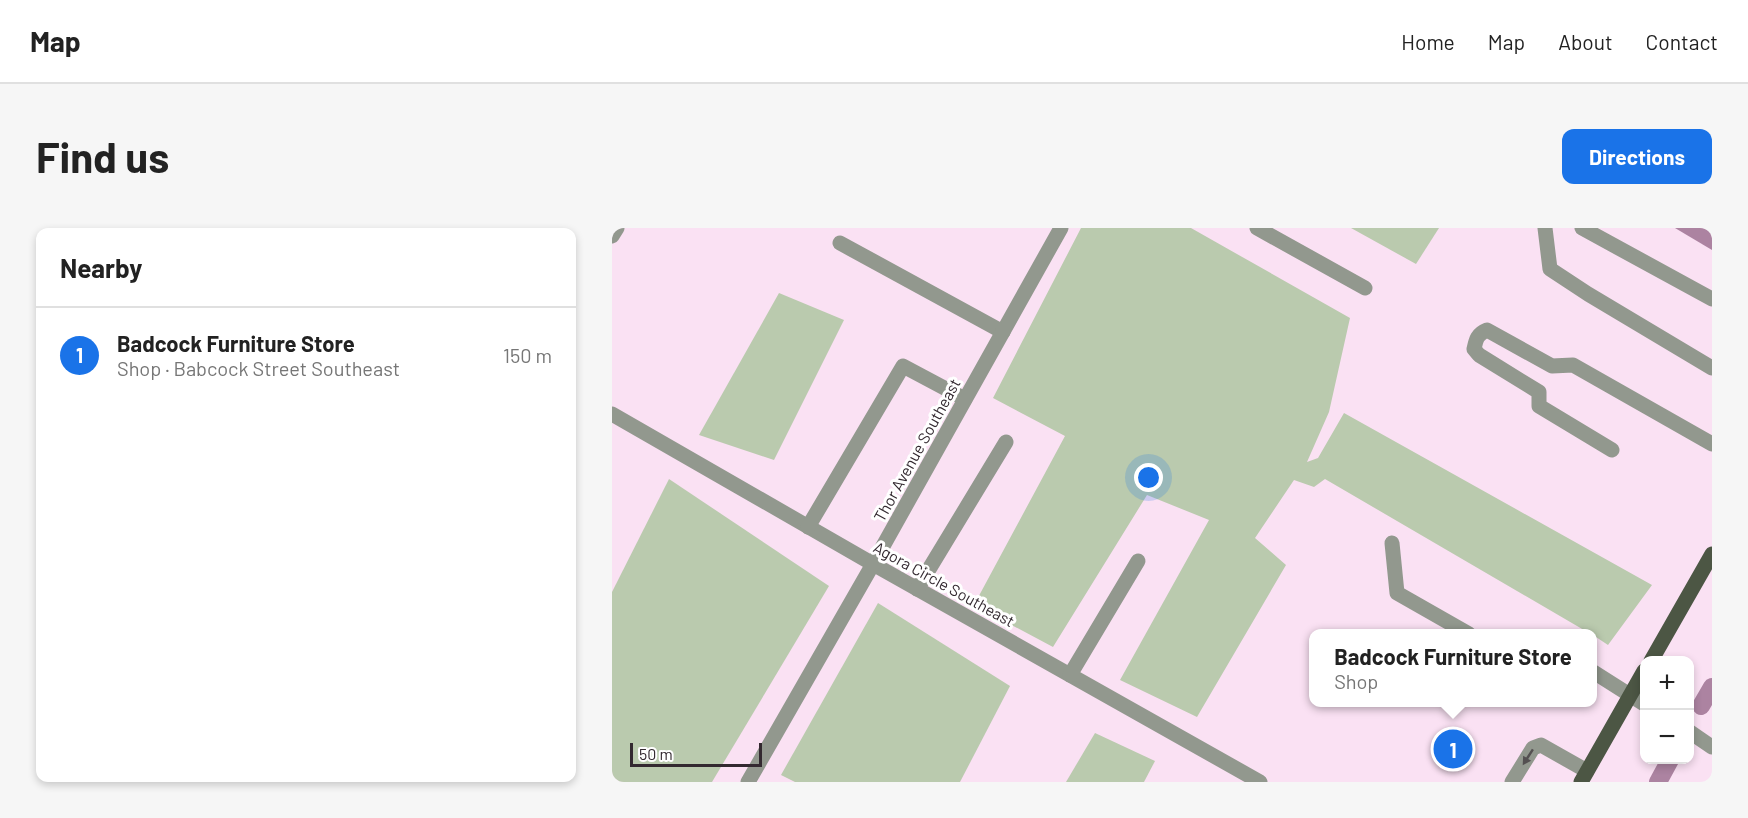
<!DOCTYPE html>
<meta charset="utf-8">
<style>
:root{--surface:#fff;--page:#f6f6f6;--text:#222;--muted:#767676;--line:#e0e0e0;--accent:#1a73e8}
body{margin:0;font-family:Barlow,sans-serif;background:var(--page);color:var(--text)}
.controls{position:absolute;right:18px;bottom:18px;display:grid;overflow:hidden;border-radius:12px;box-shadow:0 3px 9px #0003}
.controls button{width:54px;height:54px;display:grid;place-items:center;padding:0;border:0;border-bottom:2px solid var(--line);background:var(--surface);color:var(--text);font:30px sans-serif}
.scale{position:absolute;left:18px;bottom:15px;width:132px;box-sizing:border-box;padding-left:6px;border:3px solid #332930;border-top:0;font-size:16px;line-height:21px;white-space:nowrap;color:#332930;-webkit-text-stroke:4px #fff;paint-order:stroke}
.you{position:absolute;left:537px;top:250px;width:21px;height:21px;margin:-15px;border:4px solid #fff;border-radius:50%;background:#1a73e8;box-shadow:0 0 0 9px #1a73e833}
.badge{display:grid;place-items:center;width:39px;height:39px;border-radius:50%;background:var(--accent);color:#fff;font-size:20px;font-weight:700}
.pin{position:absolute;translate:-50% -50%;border:3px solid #fff;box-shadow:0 2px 6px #0006}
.popup{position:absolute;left:697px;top:401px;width:288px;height:78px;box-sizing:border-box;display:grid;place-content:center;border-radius:12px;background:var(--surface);filter:drop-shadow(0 2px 4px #0005);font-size:20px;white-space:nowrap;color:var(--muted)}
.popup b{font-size:22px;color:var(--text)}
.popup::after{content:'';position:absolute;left:50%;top:100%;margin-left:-12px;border:12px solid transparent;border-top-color:var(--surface)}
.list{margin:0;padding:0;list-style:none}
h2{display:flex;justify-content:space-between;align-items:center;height:78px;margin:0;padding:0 24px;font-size:26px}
h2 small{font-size:20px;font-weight:400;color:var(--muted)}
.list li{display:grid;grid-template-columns:39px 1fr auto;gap:18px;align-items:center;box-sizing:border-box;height:96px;padding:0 24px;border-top:2px solid var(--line)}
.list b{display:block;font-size:22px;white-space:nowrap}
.list p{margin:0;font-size:20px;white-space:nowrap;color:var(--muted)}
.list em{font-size:20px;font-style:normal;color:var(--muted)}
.map{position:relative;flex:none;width:1100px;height:554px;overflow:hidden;border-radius:12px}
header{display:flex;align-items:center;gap:36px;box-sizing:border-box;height:84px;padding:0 30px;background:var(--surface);border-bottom:2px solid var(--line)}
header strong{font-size:28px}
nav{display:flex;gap:33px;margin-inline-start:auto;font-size:21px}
.intro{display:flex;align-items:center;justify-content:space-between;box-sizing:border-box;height:144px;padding:0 36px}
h1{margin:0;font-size:42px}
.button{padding:15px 27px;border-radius:12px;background:var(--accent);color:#fff;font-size:21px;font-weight:700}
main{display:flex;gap:36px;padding:0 36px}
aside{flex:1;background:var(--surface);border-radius:12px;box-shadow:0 3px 9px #0003}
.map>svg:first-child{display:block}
.green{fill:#bacaae}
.water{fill:#ac83a1}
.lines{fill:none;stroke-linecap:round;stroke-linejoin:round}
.canal{stroke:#ac83a1;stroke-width:18}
.minor{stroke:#92988e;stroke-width:15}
.major{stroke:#4c5644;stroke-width:15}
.oneway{fill:#545051}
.labels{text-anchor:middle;stroke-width:6;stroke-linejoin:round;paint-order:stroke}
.street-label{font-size:16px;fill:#332930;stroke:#fff}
</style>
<header>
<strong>Map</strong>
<nav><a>Home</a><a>Map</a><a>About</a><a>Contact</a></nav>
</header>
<div class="intro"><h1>Find us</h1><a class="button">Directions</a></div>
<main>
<aside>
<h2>Nearby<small></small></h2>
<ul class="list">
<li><span class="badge">1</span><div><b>Badcock Furniture Store</b><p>Shop · Babcock Street Southeast</p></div><em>150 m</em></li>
</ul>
</aside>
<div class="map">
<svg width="1100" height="554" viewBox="0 0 1100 554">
<rect width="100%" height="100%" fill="#fae1f3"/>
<!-- green -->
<g class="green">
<path d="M 469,0 L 579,0 L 738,90 L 717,184 L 695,234 L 706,230 L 732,185 L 1040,357 L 996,417 L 981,407 L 980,406 L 977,405 L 713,251 L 702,259 L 682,252 L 643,310 L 674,337 L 585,489 L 508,452 L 597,292 L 535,267 L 441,419 L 362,377 L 453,208 L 381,170 Z"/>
<path d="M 739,0 L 827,0 L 804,36 Z"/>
<path d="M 167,65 L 232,92 L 162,232 L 87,207 Z"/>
<path d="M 57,251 L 217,358 L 100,554 L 0,554 L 0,364 Z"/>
<path d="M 266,375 L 398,458 L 348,554 L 183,554 L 169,547 Z"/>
<path d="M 483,505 L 543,533 L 532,554 L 454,554 Z"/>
</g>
<!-- water -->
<path class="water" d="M 1063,0 L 1100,0 L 1100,22 Z"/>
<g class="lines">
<!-- canal -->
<g class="canal">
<path d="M 1089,478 L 1100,459"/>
<path d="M 1046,554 L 1058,532"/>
</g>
<!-- minor -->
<g class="minor">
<path d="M 645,0 L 753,60"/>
<path d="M 933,0 L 938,41 L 976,66 L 1100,140"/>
<path d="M 970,0 L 1100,71"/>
<path d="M 0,8 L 5,0"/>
<path d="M 228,15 L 391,104"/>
<path d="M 0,186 L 261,336 L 648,554"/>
<path d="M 1000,222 L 927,178 L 927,164 L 867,127 L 862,121 C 864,112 865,106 875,102 L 940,138 L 961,137 L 1100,216"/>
<path d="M 196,299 L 291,138 L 353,171"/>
<path d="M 780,315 L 785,365 L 857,406"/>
<path d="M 305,361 L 394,214"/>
<path d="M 980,443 L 1032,476"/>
<path d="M 458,447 L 526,333"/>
<path d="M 1078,504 L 1100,519"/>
<path d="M 136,554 L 261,336 L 449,0"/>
<path d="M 900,554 L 921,520 L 929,517 L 975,543"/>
</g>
<!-- major -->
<g class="major">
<path d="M 1039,433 L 1100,326"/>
<path d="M 969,554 L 1032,443"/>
</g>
</g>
<!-- one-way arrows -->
<defs><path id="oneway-solid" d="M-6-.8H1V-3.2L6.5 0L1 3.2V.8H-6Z" transform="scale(1.5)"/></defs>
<use class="oneway" href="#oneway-solid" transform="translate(916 529) rotate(123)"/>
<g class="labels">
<!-- street labels -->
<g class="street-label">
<text transform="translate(305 222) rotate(-61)" y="6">Thor Avenue Southeast</text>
<text transform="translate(332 356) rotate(29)" y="6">Agora Circle Southeast</text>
</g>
</g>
</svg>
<div class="controls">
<button>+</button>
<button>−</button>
</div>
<div class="scale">50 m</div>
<div class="you"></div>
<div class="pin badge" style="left:841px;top:521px">1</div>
<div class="popup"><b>Badcock Furniture Store</b>Shop</div>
</div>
</main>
